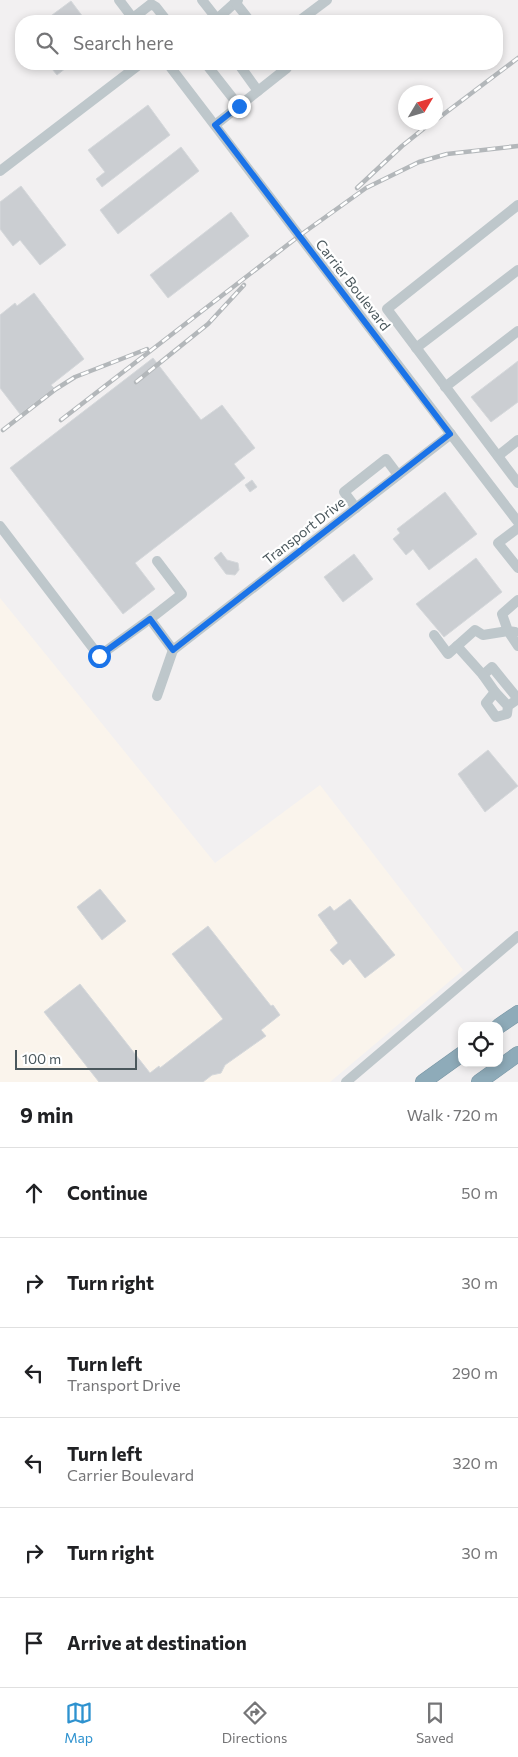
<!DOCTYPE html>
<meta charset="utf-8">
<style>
:root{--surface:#fff;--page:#f2f2f2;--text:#202124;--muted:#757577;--line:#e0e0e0;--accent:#2e92cf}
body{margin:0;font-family:Commissioner,sans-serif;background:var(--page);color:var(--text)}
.controls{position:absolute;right:15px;bottom:15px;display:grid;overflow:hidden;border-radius:10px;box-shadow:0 2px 8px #0003}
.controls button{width:45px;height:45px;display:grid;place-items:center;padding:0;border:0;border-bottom:1px solid var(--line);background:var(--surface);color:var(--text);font:25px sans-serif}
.compass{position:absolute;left:398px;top:85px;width:45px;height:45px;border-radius:50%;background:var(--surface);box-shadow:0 2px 8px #0003;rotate:52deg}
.scale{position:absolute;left:15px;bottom:12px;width:122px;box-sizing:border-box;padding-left:5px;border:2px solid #4a575c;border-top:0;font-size:14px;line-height:18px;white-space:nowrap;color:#4a575c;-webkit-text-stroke:4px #fff;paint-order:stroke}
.stop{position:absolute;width:15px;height:15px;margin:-11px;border:4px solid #1a73e8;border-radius:50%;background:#fff}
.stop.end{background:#1a73e8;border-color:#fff;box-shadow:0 1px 5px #0008}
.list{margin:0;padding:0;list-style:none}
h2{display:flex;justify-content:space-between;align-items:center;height:65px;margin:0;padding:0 20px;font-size:21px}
h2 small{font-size:16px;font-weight:400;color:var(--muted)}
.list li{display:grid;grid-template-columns:32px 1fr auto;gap:15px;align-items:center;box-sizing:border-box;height:90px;padding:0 20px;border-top:1px solid var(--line)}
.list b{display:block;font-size:19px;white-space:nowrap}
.list p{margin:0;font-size:16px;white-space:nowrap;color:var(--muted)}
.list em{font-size:16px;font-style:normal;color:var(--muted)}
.icon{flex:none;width:28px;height:28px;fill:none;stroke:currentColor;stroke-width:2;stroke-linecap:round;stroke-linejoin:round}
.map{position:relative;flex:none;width:518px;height:1082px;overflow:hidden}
.search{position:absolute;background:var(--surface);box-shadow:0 2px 8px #0003;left:15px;right:15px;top:15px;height:55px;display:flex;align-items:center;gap:12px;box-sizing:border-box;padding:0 18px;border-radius:20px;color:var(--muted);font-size:19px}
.sheet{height:605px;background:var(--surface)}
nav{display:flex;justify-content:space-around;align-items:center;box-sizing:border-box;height:70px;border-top:1px solid var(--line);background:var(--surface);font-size:14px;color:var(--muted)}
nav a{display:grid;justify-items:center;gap:2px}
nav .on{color:var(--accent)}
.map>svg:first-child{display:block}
.commercial{fill:#faf4ec}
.building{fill:#cbced2;stroke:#d5d8db}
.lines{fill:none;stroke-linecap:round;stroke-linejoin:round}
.highway-casing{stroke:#7996a5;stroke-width:16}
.minor{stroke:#bec7cb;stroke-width:10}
.highway{stroke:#8eabb9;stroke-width:15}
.rail-casing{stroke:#b3b7ba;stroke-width:4.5}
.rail{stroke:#fff;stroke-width:2.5;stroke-dasharray:8;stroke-linecap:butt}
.route{stroke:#1a73e8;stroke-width:6}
.labels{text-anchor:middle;stroke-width:4.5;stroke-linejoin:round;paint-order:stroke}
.street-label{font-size:14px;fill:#4a575c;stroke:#fff}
</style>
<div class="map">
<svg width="518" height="1082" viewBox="0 0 518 1082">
<rect width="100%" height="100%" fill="#f2f0f1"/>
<!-- commercial -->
<path class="commercial" d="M 0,598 L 215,863 L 320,785 L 463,970 L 330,1082 L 0,1082 Z"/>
<!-- building -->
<g class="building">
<path d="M 71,1 L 86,21 L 44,21 Z"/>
<path d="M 48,64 L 71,64 L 57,75 Z"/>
<path d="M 148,105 L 170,135 L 102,187 L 96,179 L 105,172 L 88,150 Z"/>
<path d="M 181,147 L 199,171 L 118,234 L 100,210 Z"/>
<path d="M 21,186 L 66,245 L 40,265 L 20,240 L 13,246 L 0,229 L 0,202 Z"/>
<path d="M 231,212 L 249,236 L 168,298 L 150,275 Z"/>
<path d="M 34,293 L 84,359 L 51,385 L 54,388 L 20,414 L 0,388 L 0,315 L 15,303 L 17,306 Z"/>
<path d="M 153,358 L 201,420 L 222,405 L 255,448 L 234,464 L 245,478 L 135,563 L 155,589 L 123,614 L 10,468 Z"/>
<path d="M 518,361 L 518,402 L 491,422 L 471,397 Z"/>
<path d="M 252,480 L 257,487 L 250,492 L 245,485 Z"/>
<path d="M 445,492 L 477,534 L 429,570 L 413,549 L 406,555 L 393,539 L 400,533 L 397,529 Z"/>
<path d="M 221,552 L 227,560 L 238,563 L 239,570 L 235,575 L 226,574 L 214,558 Z"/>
<path d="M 354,554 L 373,579 L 343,602 L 324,577 Z"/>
<path d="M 476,558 L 502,592 L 444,637 L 416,604 Z"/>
<path d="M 488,750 L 518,786 L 485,812 L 458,774 Z"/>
<path d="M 100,889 L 126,921 L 102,940 L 77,907 Z"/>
<path d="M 350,899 L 395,955 L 365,978 L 350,959 L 343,965 L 330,950 L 338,943 L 318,915 L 330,906 L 334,911 Z"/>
<path d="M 208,926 L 271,1006 L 273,1005 L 280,1015 L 261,1030 L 266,1036 L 225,1065 L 221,1073 L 212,1075 L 203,1082 L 99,1082 L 44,1012 L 80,984 L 150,1073 L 159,1066 L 160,1068 L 223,1019 L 172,954 Z"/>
</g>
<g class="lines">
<!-- highway casing -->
<g class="highway-casing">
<g id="highway">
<path d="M 499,1026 L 518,1013"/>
<path d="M 423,1082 L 462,1054"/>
<path d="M 479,1082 L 518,1054"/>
</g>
</g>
<!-- minor -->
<g class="minor">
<path d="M 119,0 L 135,21"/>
<path d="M 202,0 L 217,19 L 238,0"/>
<path d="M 235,2 L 250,21"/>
<path d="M 133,18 L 151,4 L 156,7 L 167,21"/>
<path d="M 299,21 L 327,0"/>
<path d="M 168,64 L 518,522"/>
<path d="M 206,64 L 239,106"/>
<path d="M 240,66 L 258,91"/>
<path d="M 215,125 L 287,68 L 287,64"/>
<path d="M 0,171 L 140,64"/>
<path d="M 518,205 L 387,309 L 518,483"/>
<path d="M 416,348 L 518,270"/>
<path d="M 445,387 L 518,331"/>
<path d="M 498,456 L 518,440"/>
<path d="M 356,508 L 344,492 L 386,459 L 398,475"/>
<path d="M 0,526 L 99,656 L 150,619"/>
<path d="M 518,528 L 498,543 L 518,568"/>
<path d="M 157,561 L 182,594 L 150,619 L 173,650"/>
<path d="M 515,632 L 508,631 L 502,614 L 518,600"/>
<path d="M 434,635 L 448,654 L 457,646"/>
<path d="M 518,646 L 508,631 L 483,635 L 475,630 L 457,646 L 483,675 L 492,667 L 518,699"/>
<path d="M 173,650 L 451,434"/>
<path d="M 483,675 L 495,692"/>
<path d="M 157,696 L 173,650"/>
<path d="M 508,706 L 495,692 L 486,703 L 496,717 L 507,714 L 508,706 L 518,699"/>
<path d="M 346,1082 L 518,936"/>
</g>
<!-- highway -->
<use href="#highway" class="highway"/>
<!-- rail casing -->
<g class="rail-casing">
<g id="rail">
<path d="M 436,120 L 518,58"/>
<path d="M 357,188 L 402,146 L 432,122"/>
<path d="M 136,382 L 208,324 L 244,285"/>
<path d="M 61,420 L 299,236 L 366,188 L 419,162 L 447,154 L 518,146"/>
<path d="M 3,430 L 56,389 L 75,377 L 147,349"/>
</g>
</g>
<!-- rail -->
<use href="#rail" class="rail"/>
</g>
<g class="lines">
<!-- route -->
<path class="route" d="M 99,656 L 150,619 L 173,650 L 450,434 L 215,125 L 239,106"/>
</g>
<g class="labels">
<!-- street labels -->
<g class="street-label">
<text transform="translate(353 285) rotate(52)" y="5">Carrier Boulevard</text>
<text transform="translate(304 531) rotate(-38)" y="5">Transport Drive</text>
</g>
</g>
</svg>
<div class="controls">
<button><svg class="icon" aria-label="locate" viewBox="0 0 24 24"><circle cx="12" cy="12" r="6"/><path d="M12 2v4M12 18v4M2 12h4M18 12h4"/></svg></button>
</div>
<svg class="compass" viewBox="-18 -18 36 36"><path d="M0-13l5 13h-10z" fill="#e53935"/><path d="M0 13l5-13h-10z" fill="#757577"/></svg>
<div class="scale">100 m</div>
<div class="stop" style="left:99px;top:656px"></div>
<div class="stop end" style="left:239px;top:106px"></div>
<div class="search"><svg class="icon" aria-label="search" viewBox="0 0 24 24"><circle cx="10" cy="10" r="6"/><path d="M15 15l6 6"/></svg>Search here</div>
</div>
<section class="sheet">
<h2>9 min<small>Walk · 720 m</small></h2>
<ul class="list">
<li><svg class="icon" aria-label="ahead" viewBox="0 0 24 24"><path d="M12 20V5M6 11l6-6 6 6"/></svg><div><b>Continue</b></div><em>50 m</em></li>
<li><svg class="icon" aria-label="right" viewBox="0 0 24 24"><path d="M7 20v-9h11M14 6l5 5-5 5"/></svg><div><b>Turn right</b></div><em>30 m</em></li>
<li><svg class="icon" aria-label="left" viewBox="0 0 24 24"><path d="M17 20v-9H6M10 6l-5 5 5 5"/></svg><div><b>Turn left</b><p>Transport Drive</p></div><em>290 m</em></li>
<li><svg class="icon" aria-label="left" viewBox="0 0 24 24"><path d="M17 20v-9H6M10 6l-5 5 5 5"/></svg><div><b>Turn left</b><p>Carrier Boulevard</p></div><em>320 m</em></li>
<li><svg class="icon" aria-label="right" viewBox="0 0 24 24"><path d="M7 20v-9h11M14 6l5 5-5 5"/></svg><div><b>Turn right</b></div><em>30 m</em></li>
<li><svg class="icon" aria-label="arrive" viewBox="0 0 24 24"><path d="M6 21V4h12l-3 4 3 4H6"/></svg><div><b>Arrive at destination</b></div></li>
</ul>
</section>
<nav>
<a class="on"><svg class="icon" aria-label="map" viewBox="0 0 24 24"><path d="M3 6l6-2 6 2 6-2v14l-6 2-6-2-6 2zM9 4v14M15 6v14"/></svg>Map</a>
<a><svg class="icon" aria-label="directions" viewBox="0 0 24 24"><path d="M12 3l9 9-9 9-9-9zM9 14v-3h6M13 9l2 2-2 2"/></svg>Directions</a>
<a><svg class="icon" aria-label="saved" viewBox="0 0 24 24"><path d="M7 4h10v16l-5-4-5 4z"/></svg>Saved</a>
</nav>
